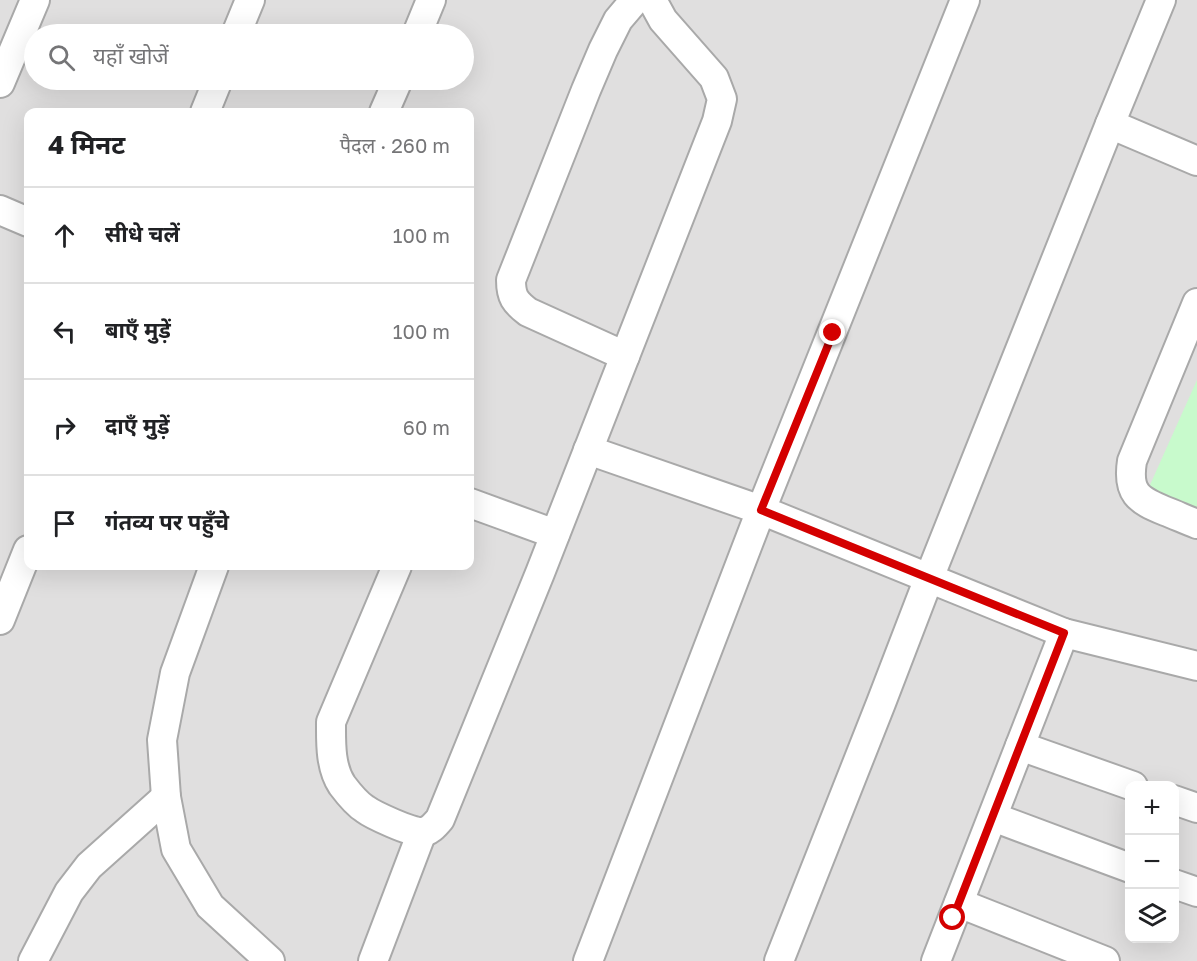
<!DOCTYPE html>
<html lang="hi">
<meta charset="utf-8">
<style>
:root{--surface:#fff;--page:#f2f2f2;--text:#202124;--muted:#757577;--line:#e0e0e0}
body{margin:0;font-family:"Golos Text","Noto Sans Devanagari",sans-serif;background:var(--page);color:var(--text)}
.controls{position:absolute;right:18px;bottom:18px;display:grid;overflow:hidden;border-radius:12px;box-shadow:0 6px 24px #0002}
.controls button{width:54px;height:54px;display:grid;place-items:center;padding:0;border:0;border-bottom:2px solid var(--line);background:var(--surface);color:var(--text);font:30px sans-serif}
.stop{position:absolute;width:18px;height:18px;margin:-14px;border:4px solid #d40000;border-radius:50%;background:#fff}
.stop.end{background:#d40000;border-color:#fff;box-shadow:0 2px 6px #0008}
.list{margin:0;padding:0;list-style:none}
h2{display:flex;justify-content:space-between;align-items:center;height:78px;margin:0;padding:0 24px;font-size:26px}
h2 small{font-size:20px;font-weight:400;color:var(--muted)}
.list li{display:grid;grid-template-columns:39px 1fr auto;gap:18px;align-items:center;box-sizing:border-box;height:96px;padding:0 24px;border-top:2px solid var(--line)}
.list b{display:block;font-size:22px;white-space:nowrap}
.list em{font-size:20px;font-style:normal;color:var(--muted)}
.icon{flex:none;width:33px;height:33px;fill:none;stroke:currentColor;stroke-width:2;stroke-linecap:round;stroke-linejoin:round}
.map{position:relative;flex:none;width:1197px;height:961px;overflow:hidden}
.search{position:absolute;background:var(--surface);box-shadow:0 6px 24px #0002;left:24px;top:24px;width:450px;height:66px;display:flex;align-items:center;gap:15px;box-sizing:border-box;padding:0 21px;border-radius:33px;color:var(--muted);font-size:22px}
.panel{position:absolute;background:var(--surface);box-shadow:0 6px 24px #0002;left:24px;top:108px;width:450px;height:462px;border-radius:12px}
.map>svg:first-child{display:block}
.residential{fill:#e0dfdf;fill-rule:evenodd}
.park{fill:#c8facc}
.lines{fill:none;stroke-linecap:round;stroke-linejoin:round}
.minor-casing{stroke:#a9a9a9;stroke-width:32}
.minor{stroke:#fff;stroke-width:28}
.route{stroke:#d40000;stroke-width:8}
</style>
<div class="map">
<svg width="1197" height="961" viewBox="0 0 1197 961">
<rect width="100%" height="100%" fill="#f2efe9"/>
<!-- residential -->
<path class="residential" d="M 0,0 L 1197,0 L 1197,961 L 0,961 ZM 34,34 L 464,34 L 464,80 L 34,80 ZM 28,112 L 470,112 L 470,566 L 28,566 ZM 1130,786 L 1174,786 L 1174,938 L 1130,938 Z"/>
<!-- park -->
<path class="park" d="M 1197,380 L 1197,512 L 1145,496 Z"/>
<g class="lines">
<!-- minor casing -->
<g class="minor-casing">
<g id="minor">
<path d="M 965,0 L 761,510 L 1064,633 L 1197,666"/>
<path d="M 236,34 L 250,0"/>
<path d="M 417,34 L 431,0"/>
<path d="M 0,83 L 35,0"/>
<path d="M 205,112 L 218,80"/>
<path d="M 384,112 L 398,80"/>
<path d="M 1110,124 L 1197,161"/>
<path d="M 0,210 L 28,222"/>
<path d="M 1197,303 L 1132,461 C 1127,493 1138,500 1165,511 C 1176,515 1186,520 1197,524"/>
<path d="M 625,356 L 528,312 C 515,302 511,297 511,280 L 586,90 L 603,50 L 618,20 L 635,0"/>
<path d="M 470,503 L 555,534"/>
<path d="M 214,566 L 175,673 L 162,740 L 166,797 L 176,849 L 210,906 L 270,961"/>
<path d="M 397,566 L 331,722 C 331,742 330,767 342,785 C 348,793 357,804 365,809 C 373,815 412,833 421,832 C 429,832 435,825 440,819 L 540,573 L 717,121 L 722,99 L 714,78 L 663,20 L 652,0"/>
<path d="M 0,620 L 28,550"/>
<path d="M 1020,746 L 1133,786"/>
<path d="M 1174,800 L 1197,808"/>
<path d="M 993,817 L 1130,868"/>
<path d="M 1174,884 L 1197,892"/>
<path d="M 959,903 L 1105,961"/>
<path d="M 33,961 L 69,892 L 89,866 L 166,797"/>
<path d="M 373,961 L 422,832"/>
<path d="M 588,961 L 761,510 L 588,450"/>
<path d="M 779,961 L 881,703 L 929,578 L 1110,124 L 1161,0"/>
<path d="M 936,961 L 1064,633"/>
</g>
</g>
<!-- minor -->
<use href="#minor" class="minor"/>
</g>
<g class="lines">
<!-- route -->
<path class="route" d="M 833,333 L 761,510 L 1064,633 L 953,918"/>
</g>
</svg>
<div class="controls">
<button>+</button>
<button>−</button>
<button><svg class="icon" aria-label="layers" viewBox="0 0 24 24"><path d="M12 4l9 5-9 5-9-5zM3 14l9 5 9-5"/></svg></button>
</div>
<div class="stop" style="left:953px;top:918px"></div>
<div class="stop end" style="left:833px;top:333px"></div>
<div class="search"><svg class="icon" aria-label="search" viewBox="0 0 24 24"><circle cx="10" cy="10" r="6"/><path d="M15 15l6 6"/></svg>यहाँ खोजें</div>
<section class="panel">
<h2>4 मिनट<small>पैदल · 260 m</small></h2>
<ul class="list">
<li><svg class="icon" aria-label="ahead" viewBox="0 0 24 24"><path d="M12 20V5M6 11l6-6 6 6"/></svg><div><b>सीधे चलें</b></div><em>100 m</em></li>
<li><svg class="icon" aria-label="left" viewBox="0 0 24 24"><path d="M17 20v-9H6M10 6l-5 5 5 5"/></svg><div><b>बाएँ मुड़ें</b></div><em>100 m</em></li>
<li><svg class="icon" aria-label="right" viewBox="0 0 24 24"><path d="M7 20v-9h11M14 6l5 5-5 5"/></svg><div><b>दाएँ मुड़ें</b></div><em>60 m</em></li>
<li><svg class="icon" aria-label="arrive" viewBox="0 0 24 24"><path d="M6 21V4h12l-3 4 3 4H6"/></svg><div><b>गंतव्य पर पहुँचे</b></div></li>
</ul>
</section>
</div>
